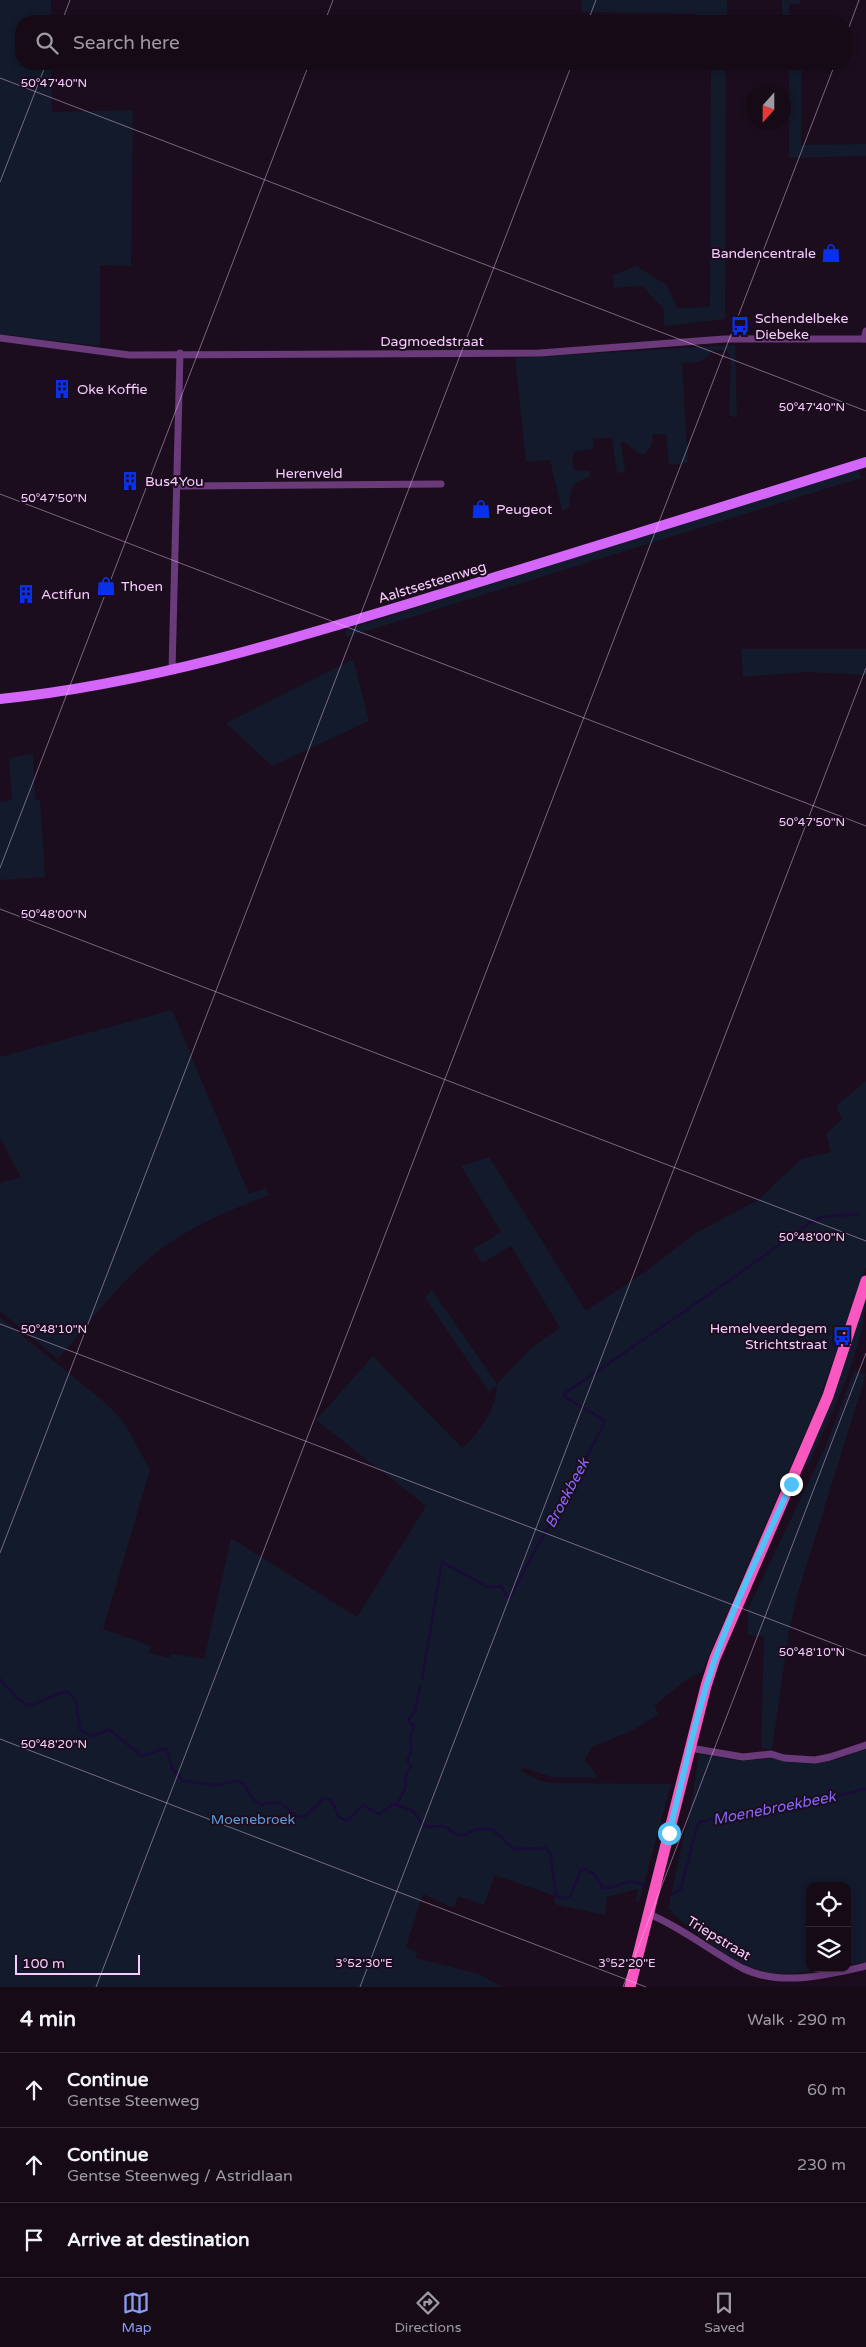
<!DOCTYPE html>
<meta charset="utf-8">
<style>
:root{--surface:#150a16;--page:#221823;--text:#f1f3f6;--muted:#9d9aa1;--line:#342b35;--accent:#899cf1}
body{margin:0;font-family:"Varela Round",sans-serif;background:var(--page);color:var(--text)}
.controls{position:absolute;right:15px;bottom:15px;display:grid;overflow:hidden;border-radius:10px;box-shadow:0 2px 8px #0003}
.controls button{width:45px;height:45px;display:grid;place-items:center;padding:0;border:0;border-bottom:1px solid var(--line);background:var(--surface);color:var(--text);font:25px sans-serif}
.compass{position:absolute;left:746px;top:85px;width:45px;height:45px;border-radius:50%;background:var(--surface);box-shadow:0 2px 8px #0003;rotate:201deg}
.scale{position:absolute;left:15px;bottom:12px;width:125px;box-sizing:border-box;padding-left:5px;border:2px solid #f5ccfd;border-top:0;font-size:14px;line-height:18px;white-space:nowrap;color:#f5ccfd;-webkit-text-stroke:4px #1c0d1e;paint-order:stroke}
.stop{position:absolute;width:15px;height:15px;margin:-11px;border:4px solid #4fc3f7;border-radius:50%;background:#fff}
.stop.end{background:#4fc3f7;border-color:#fff;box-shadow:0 1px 5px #0008}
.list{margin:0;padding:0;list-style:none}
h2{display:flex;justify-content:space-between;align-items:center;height:65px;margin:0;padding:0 20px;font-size:21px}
h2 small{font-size:16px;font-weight:400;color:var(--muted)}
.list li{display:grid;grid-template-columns:32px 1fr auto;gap:15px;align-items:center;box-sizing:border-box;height:75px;padding:0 20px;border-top:1px solid var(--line)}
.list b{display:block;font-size:19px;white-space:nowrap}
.list p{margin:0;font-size:16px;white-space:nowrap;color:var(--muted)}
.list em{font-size:16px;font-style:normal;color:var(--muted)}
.icon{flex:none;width:28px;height:28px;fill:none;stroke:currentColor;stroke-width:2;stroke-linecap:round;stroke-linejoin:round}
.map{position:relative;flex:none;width:866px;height:1987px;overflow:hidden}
.search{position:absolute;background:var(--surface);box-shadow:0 2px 8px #0003;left:15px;right:15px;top:15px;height:55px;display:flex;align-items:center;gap:12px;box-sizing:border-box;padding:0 18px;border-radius:20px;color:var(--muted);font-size:19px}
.sheet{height:290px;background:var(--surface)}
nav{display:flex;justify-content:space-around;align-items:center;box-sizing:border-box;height:70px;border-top:1px solid var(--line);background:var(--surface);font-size:14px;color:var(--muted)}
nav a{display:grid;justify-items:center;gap:2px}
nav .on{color:var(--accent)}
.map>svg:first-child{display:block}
.green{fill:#121a2b}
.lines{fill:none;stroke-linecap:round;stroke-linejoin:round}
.stream{stroke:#1b0b39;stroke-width:2.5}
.street{stroke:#6b3a7b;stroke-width:7}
.secondary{stroke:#d467f9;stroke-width:10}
.primary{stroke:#f858bf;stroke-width:11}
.route{stroke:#4fc3f7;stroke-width:6}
.ticks{fill:none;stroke:#f5ccfd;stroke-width:1;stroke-opacity:0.45}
.labels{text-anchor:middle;stroke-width:4;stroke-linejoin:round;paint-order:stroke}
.poi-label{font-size:14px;fill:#f5ccfd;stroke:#1c0d1e;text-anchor:start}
.street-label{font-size:14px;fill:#f5ccfd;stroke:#1c0d1e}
.park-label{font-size:14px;fill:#5c9dd9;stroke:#1c0d1e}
.water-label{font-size:15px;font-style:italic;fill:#8366f8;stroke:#1c0d1e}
.ticks-label{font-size:12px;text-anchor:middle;fill:#f5ccfd;stroke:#1c0d1e;stroke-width:4;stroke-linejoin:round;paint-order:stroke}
</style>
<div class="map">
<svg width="866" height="1987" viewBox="0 0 866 1987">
<rect width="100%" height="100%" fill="#1c0d1e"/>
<!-- green -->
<g class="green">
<path d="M 0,0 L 51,0 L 51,21 L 21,21 L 21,64 L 51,64 L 52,112 L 133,110 L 131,266 L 100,265 L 100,346 L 0,334 Z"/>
<path d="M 582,0 L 727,0 L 727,21 L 707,21 L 697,14 L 581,12 Z"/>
<path d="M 782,0 L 800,0 L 800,4 L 789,4 L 789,21 L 782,21 Z"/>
<path d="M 711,64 L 726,64 L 725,319 L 664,326 L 664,309 L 642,286 L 614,288 L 613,275 L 636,266 L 667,285 L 677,308 L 710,307 Z"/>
<path d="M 789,64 L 802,64 L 801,145 L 866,144 L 866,156 L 789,158 Z"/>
<path d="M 735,345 L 737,418 L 729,415 L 731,361 L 727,350 L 712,351 C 701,364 699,362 682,363 L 688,463 L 669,465 L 666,434 L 653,434 L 652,444 L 645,454 L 638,453 L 625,442 L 621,443 L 625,472 L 617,473 L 612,438 L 593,438 L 594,449 L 575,451 L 572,458 L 574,470 L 590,471 L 590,477 C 568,484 572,489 569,508 L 562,511 L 550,460 L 526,462 L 515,358 Z"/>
<path d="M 858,469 L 861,478 L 347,637 L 345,630 Z"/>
<path d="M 741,649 L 866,649 L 866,675 L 806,672 L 743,677 Z"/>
<path d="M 353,659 L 369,721 L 272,766 L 226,723 Z"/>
<path d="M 33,754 L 35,799 L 40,800 L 45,877 L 0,880 L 0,802 L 12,800 L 9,758 Z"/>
<path d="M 172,1010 L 249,1194 L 266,1188 L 269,1195 C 230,1210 191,1226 157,1252 C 119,1282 89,1323 58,1359 L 0,1311 L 0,1183 L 21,1177 L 0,1138 L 0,1057 Z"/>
<path d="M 866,1081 L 866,1267 L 817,1406 L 702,1672 L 687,1679 L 654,1706 L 659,1714 L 633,1730 L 592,1747 L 585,1759 L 598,1778 L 552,1777 L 525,1768 L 520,1770 L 538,1780 L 552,1783 L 671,1784 L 639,1902 L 636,1901 L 638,1889 L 607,1897 L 605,1915 L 558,1905 L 554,1903 L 555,1896 L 495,1875 L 484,1905 L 458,1896 L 454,1908 L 423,1894 L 406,1947 L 417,1952 L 416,1958 L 479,1974 L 502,1987 L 0,1987 L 0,1317 L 103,1401 L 119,1417 L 126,1426 L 150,1470 L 103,1629 L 151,1646 L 149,1653 L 169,1658 L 171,1654 L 204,1659 L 231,1538 L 357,1617 L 426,1506 L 316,1420 L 373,1356 L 462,1448 C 480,1433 496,1409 497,1385 L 489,1392 L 425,1298 L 432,1290 L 497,1384 L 530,1349 L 560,1328 L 511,1246 L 482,1263 L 473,1249 L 501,1232 L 461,1166 L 489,1157 L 586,1311 L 645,1272 L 696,1233 L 758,1200 L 801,1159 L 831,1152 L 826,1134 L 842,1119 L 836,1106 Z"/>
<path d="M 866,1295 C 866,1345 830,1417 809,1464 L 805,1462 Z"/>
<path d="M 854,1371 L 866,1374 L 797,1596 L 789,1631 L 772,1749 L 761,1748 L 764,1637 L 748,1635 L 748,1609 L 826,1445 Z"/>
<path d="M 866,1749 L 866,1962 L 847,1965 L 847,1886 L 810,1886 L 810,1968 L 827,1968 C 810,1971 791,1975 773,1973 C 736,1968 695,1933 668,1909 L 693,1794 L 699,1754 L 740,1761 L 772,1758 L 809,1763 L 836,1760 Z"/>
</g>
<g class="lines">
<!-- stream -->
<g class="stream">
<path d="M 720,1287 L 811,1222 L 822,1217 L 858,1214"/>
<path d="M 0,1679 L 19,1700 L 28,1705 C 44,1704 53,1692 68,1692 L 76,1701 L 80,1729 L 83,1732 L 94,1736 L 109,1729 L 142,1756 L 159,1750 L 167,1749 L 172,1768 L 183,1781 L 215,1785 L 237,1781 L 243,1783 L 252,1798 L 261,1805 C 288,1795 286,1817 304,1817 L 323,1799 L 331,1800 L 339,1817 L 347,1821 L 363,1805 L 379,1814 L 393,1804 L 413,1811 L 422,1824 L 428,1827 L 444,1826 L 456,1834 L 464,1835 L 477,1829 L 493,1830 L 514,1849 L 546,1848 L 550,1853 L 556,1895 C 561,1900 565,1900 570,1896 L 581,1870 L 584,1869 L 595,1875 L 603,1888 C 620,1889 625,1876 644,1885"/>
<path d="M 422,1679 L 442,1562 L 488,1587 L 501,1586 L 506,1596 L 510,1597 L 603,1426 L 604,1420 L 565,1397 L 564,1394 L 717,1289"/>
<path d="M 397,1804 L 406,1786 L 405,1777 L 411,1766 L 407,1760 L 412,1750 L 410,1740 L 414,1726 L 408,1721 L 415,1711 L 420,1687"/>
<path d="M 672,1893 L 674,1894 L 681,1888 L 697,1826 L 700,1822 L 755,1810 L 807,1803 L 866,1789"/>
</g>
<!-- street -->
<g class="street">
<path d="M 0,338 L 129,355 L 540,353 L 724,339 L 866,339"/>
<path d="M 864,339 L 866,331"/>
<path d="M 178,486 L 441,484"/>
<path d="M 172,671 L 180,353"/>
<path d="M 690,1748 L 743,1757 L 771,1754 L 784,1758 L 815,1760 L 830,1757 L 866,1745"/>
<path d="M 649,1914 C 683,1928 710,1951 742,1968 C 780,1987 827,1975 866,1966"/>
</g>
<!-- secondary -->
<path class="secondary" d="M 0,699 C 154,683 300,637 447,592 C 587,549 726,506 866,462"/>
<!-- primary -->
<path class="primary" d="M 630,1987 L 706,1686 L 715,1658 L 828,1396 L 866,1281"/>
</g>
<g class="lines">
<!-- route -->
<path class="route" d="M 669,1833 C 684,1775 695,1716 715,1659 C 736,1599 765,1542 791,1484"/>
</g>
<!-- ticks -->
<path class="ticks" d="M 62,21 L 70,0M 325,21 L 333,0M 588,21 L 596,0M 845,38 L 859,0M 0,78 L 866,411M 0,182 L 46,64M 0,494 L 866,826M 0,868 L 309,64M 0,909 L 866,1241M 0,1324 L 866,1656M 0,1553 L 572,64M 0,1739 L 646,1987M 96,1987 L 835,64M 360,1987 L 866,668M 623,1987 L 866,1353"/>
<!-- icons -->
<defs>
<g id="shop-bare" transform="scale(1.5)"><path d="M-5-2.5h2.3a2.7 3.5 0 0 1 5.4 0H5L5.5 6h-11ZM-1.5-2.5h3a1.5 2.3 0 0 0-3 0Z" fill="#0a31ea" stroke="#1c0d1e" stroke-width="2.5" paint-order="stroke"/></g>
<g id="bus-bare" transform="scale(1.5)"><path d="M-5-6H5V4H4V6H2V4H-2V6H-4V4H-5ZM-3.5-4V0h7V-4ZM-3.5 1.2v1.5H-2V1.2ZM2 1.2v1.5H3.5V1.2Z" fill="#0a31ea" stroke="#1c0d1e" stroke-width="2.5" paint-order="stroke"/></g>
<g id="building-bare" transform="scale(1.5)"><path d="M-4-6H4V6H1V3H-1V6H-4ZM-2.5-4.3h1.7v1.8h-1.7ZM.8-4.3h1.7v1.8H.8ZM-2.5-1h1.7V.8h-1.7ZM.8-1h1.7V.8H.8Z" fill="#0a31ea" stroke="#1c0d1e" stroke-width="2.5" paint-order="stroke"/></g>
</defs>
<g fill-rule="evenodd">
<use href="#shop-bare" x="831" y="253"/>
<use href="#bus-bare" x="740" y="326"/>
<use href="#building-bare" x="62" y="389"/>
<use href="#building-bare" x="130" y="481"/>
<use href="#shop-bare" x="481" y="509"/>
<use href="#shop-bare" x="106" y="586"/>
<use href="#building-bare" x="26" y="594"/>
<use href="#bus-bare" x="842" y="1336"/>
</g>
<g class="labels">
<!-- poi labels -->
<g class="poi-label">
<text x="816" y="258" text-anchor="end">Bandencentrale</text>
<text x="755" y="323">Schendelbeke<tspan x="755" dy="16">Diebeke</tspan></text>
<text x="77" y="394">Oke Koffie</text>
<text x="145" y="486">Bus4You</text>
<text x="496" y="514">Peugeot</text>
<text x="121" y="591">Thoen</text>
<text x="41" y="599">Actifun</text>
<text x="827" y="1333" text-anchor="end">Hemelveerdegem<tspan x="827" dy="16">Strichtstraat</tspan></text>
</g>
<!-- street labels -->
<g class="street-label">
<text x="432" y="346">Dagmoedstraat</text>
<text x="309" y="478">Herenveld</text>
<text transform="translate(432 582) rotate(-17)" y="5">Aalstsesteenweg</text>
<text transform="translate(719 1938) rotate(31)" y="5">Triepstraat</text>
</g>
<!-- park labels -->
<g class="park-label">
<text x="253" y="1824">Moenebroek</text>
</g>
<!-- water labels -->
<g class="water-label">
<text transform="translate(567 1493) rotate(-62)" y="5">Broekbeek</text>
<text transform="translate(774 1808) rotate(-11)" y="5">Moenebroekbeek</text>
</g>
</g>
<g class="ticks-label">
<text x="54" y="87">50°47'40"N</text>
<text x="812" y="411">50°47'40"N</text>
<text x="54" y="502">50°47'50"N</text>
<text x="812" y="826">50°47'50"N</text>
<text x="54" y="918">50°48'00"N</text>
<text x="812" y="1241">50°48'00"N</text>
<text x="54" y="1333">50°48'10"N</text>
<text x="812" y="1656">50°48'10"N</text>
<text x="54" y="1748">50°48'20"N</text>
<text x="364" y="1967">3°52'30"E</text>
<text x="627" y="1967">3°52'20"E</text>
</g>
</svg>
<div class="controls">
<button><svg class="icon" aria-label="locate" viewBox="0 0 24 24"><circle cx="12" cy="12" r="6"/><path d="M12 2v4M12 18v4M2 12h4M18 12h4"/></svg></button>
<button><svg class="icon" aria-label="layers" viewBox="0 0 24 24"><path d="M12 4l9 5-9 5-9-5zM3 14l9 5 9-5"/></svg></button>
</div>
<svg class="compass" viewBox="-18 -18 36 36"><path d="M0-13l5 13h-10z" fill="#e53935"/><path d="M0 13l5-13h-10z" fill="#9d9aa1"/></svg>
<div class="scale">100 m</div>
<div class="stop" style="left:669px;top:1833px"></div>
<div class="stop end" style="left:791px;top:1484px"></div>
<div class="search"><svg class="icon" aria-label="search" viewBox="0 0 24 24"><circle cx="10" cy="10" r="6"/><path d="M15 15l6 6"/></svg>Search here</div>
</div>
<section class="sheet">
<h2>4 min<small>Walk · 290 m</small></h2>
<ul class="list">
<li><svg class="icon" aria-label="ahead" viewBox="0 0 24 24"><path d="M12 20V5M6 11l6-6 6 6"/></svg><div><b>Continue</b><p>Gentse Steenweg</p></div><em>60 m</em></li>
<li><svg class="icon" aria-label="ahead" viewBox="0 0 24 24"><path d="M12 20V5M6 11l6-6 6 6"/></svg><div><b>Continue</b><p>Gentse Steenweg / Astridlaan</p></div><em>230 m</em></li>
<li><svg class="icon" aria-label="arrive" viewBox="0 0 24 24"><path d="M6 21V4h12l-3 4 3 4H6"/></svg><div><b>Arrive at destination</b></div></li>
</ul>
</section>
<nav>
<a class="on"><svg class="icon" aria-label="map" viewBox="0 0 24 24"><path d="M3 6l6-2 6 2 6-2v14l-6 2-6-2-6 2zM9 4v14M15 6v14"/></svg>Map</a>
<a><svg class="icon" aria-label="directions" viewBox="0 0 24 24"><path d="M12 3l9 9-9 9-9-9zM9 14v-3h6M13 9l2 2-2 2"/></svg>Directions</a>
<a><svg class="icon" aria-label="saved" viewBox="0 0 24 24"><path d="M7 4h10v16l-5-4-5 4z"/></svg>Saved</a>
</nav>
